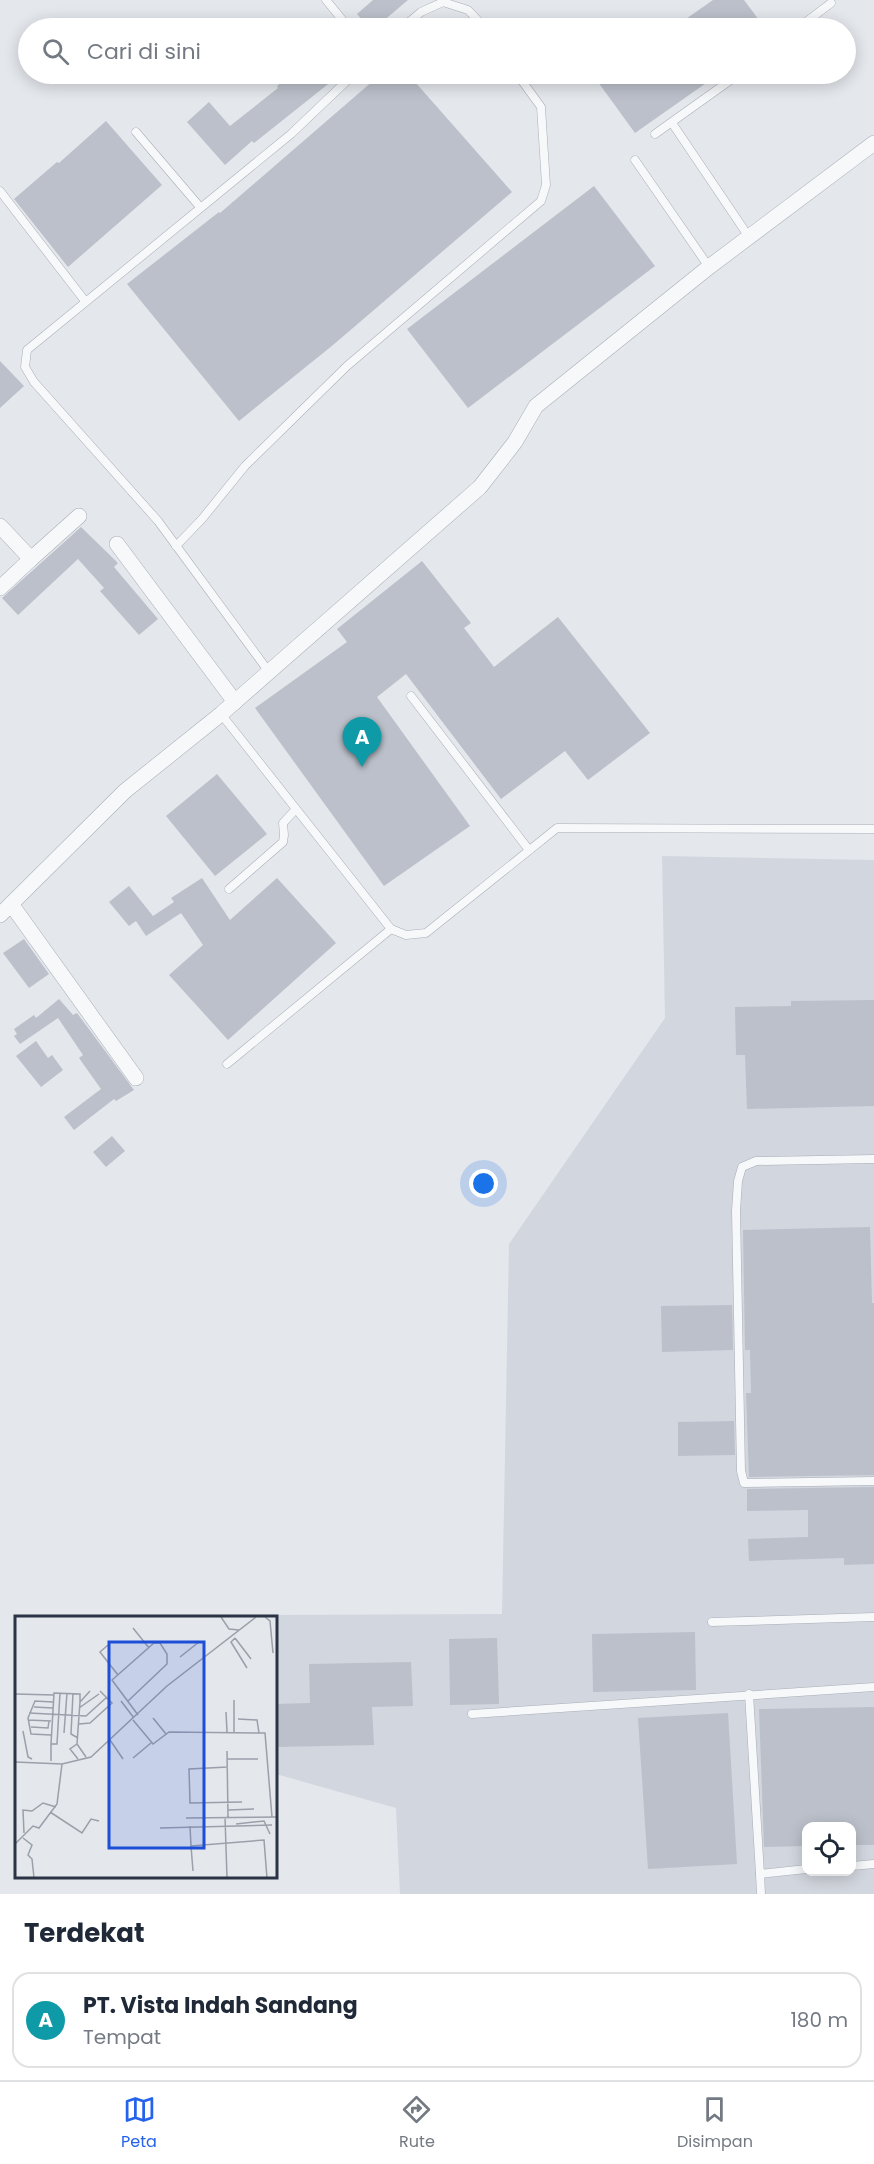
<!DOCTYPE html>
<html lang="id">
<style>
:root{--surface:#fff;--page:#f6f6f7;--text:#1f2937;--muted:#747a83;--line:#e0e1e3;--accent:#2563eb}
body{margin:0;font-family:Poppins,sans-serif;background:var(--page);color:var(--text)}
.controls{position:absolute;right:18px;bottom:18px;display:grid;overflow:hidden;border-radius:12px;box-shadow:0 3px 15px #0003}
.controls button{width:54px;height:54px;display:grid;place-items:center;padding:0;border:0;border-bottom:2px solid var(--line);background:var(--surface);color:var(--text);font:30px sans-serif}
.you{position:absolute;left:484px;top:1184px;width:21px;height:21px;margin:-15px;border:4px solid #fff;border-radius:50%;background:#1a73e8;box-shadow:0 0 0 9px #1a73e833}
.badge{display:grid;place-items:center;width:39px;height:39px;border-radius:50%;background:var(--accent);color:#fff;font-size:20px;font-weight:700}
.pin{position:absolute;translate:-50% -50px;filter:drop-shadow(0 2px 3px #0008)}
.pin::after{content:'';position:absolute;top:32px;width:21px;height:18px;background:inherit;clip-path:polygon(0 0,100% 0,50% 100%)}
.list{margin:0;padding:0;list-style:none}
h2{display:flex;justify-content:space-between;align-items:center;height:78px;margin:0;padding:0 24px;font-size:26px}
h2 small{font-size:20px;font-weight:400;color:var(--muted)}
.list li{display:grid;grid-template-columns:39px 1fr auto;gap:18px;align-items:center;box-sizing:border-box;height:96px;margin:0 12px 12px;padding:0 12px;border:2px solid var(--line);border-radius:18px}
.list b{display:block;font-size:22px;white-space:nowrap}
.list p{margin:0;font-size:20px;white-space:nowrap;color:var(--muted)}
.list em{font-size:20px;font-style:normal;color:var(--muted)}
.icon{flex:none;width:33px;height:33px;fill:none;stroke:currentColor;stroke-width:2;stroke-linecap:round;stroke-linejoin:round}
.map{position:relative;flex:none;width:874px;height:1894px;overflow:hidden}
.search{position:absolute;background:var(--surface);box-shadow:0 3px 15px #0003;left:18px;right:18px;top:18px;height:66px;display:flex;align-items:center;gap:15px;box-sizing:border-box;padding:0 21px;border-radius:33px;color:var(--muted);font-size:22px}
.sheet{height:186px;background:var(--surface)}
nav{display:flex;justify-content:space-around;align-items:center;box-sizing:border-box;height:84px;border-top:2px solid var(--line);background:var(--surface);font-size:16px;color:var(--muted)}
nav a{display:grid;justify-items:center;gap:3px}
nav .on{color:var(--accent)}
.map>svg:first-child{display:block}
.built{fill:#d2d6de;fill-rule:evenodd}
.building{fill:#bbc0ca}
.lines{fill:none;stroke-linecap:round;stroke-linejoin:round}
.lane-casing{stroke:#a9aeb7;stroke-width:9}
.street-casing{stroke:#a9aeb7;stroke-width:16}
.lane{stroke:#f7f8fa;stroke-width:8}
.street{stroke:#f7f8fa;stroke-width:15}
.inset-road{fill:none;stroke:#9a9fa9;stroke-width:1.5}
.view{fill:#1d4ed8;fill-opacity:0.15;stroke:#1d4ed8;stroke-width:3}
.inset-edge{fill:none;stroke:#2b3445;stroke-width:3}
</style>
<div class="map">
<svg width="874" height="1894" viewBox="0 0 874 1894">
<rect width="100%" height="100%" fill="#e4e7ec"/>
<!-- built -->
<path class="built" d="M 662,856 L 874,860 L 874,1894 L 400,1894 L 396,1808 L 276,1774 L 276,1615 L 502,1614 L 509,1244 L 665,1018 ZM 806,1826 L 852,1826 L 852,1872 L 806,1872 Z"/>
<!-- building -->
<g class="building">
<path d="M 373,0 L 408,0 L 375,28 L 369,28 L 357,14 Z"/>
<path d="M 713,0 L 744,0 L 765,28 L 673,28 Z"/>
<path d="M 292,74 L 326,74 L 332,81 L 254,143 L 252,141 L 225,165 L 187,122 L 209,102 L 230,126 L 278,88 L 277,86 Z"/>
<path d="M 381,74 L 408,74 L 512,192 L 333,345 L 239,421 L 127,284 L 219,212 L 220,213 Z"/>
<path d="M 609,74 L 719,74 L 635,133 L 598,82 Z"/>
<path d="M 106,121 L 162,185 L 68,267 L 14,199 L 57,162 L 59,163 Z"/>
<path d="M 594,186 L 655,266 L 468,408 L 407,329 Z"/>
<path d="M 0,361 L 24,386 L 0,408 Z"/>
<path d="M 81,527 L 118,563 L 114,567 L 158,619 L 139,635 L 100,591 L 104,588 L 78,559 L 18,615 L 2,598 Z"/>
<path d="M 422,561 L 471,623 L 464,628 L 494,667 L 558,617 L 650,733 L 588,780 L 565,751 L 501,799 L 406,674 L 377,697 L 470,826 L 384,886 L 255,708 L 347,642 L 337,629 Z"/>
<path d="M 217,774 L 267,834 L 215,876 L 166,816 Z"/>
<path d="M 202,878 L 230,920 L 277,878 L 336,943 L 228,1040 L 169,975 L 203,945 L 181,913 L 146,936 L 136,921 L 129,926 L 109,902 L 129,886 L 153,916 L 174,902 L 171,898 Z"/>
<path d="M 24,939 L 49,974 L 29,988 L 3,953 Z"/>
<path d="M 59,999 L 73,1015 L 77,1013 L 134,1090 L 116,1101 L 114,1099 L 74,1130 L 64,1117 L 101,1089 L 79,1058 L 83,1055 L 58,1018 L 20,1044 L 14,1036 L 17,1034 L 14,1029 L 34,1015 L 36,1018 Z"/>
<path d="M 874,1000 L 874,1106 L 747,1109 L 745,1055 L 736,1055 L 735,1007 L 791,1006 L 791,1001 Z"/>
<path d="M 36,1041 L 48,1058 L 52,1055 L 63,1070 L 41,1087 L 16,1056 Z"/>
<path d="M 112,1136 L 125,1151 L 106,1167 L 93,1152 Z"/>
<path d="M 870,1227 L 872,1303 L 874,1303 L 874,1475 L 749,1477 L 746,1393 L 751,1393 L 750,1350 L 745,1350 L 743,1230 Z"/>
<path d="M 732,1305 L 733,1350 L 662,1352 L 661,1306 Z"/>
<path d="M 734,1421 L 735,1455 L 678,1456 L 678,1422 Z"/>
<path d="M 874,1487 L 874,1564 L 844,1565 L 844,1558 L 749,1561 L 748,1539 L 808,1537 L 808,1510 L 747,1511 L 747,1489 Z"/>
<path d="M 695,1632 L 696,1690 L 593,1692 L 592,1634 Z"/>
<path d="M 497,1638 L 499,1704 L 450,1705 L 449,1639 Z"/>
<path d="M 411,1662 L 413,1706 L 372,1707 L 374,1745 L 277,1747 L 277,1704 L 310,1703 L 309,1664 Z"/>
<path d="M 874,1707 L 874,1845 L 852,1845 L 852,1827 L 807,1827 L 807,1846 L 764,1847 L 759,1709 Z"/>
<path d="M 728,1713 L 737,1864 L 648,1869 L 638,1718 Z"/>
</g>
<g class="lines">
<!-- lane casing -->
<g class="lane-casing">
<g id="lane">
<path d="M 326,0 L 349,28"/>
<path d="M 402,28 L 421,12 L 443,2 L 468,10 L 485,28"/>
<path d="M 798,28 L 831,3"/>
<path d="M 672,123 L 749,237"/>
<path d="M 136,132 L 200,207"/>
<path d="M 655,134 L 739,74"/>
<path d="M 635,160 L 709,267"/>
<path d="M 0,191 L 85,301"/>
<path d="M 176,546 L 202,519 L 245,466 L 347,366 L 541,201 L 546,185 L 541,107 L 517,74"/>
<path d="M 269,672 L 158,521 L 34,382 L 25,367 L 27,350 L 291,134 L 354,74"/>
<path d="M 411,696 L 529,850"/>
<path d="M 221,714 L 391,929 L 406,935 L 426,933 L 557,828 L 874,829"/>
<path d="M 229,889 L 283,842 L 284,835 L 283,823 L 296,809"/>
<path d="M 227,1064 L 391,929"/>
<path d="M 874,1159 L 756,1161 L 742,1167 L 738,1181 L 736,1211 L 741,1471 L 744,1483 L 874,1481"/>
<path d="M 712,1622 L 874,1617"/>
<path d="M 749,1694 L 760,1874 L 806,1869"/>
<path d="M 472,1714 L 874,1687"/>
<path d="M 852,1866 L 874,1864"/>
<path d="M 760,1874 L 761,1894"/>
</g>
</g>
<!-- street casing -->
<g class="street-casing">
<g id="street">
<path d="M 0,526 L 31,559 L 0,588"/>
<path d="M 117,544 L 235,702"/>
<path d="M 31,559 L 79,516"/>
<path d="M 11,904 L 136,1078"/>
<path d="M 0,915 L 125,791 L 221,714 L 480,487 L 515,442 L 536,406 L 709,267 L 874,143"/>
</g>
</g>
<!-- lane -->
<use href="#lane" class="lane"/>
<!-- street -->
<use href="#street" class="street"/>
</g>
<!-- overview -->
<g transform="translate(15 1616)">
<rect width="262" height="262" fill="#e4e7ec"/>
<path class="inset-road" d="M 206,1 L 214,13 L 224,14M 250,1 L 255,5 L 258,37M 118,12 L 134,32M 220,22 L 216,26 L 232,52M 220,22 L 236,43M 93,29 L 85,36 L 103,59M 165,41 L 184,26M 58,77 L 56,118 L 63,122M 0,78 L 39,79M 106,85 L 119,102M 113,85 L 152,48 L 152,38 L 145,27 L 139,27 L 97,64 L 123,99M 19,91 L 38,92M 64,92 L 84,78M 211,96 L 212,116M 14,97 L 71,100 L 92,81M 138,102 L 151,118M 223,103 L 242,104 L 244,117M 13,104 L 36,105M 118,104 L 138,128 L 154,116 L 250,117 L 257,201M 64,108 L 75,107 L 97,87 L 85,75M 16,111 L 33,112 L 34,105M 8,115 L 13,141 L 17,143M 219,116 L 219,84M 49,117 L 52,77M 36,119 L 16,118 L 13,102 L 20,85 L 38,86M 95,124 L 108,143M 36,128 L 39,77 L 65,78 L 65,86M 62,128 L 55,133 L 63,143M 212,135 L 213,201M 71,141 L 62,128 L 65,86 L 75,75M 118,142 L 136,127M 212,143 L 243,143M 36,145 L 36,128 L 42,128 L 45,77M 0,146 L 47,148 L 76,141 L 152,70 L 241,1M 213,151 L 174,153 L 175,187 L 227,186M 213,194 L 239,193M 35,196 L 67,217 L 76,203 L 84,205M 210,201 L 212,262M 171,202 L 262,201M 221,208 L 249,205 L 255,218M 175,210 L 176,230 L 249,224 L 252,262M 145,212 L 257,209M 9,217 L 8,194 L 17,195 L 28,187 L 41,191M 8,222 L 17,229 L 13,239 L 17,243 L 19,262M 0,228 L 18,210 L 24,212 L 42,188 L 47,148M 176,230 L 178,255"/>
<path class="view" d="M 94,26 L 189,26 L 189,232 L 94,232 Z"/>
<rect width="262" height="262" class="inset-edge"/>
</g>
</svg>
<div class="controls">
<button><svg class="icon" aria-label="locate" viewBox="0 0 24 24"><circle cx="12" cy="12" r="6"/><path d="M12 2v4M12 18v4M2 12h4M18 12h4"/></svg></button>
</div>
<div class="you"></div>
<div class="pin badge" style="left:362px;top:767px;background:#0f9aa8">A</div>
<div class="search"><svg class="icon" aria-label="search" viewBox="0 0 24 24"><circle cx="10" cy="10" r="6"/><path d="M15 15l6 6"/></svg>Cari di sini</div>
</div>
<section class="sheet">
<h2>Terdekat<small></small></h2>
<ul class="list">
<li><span class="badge" style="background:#0f9aa8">A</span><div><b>PT. Vista Indah Sandang</b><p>Tempat</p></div><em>180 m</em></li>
</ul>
</section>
<nav>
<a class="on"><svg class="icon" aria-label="map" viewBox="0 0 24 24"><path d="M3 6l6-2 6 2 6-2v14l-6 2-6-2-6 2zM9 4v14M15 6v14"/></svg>Peta</a>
<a><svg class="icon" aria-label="directions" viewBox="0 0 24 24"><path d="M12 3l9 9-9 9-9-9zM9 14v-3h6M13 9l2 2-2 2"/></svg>Rute</a>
<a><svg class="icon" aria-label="saved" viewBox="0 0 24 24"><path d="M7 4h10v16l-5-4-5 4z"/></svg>Disimpan</a>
</nav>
